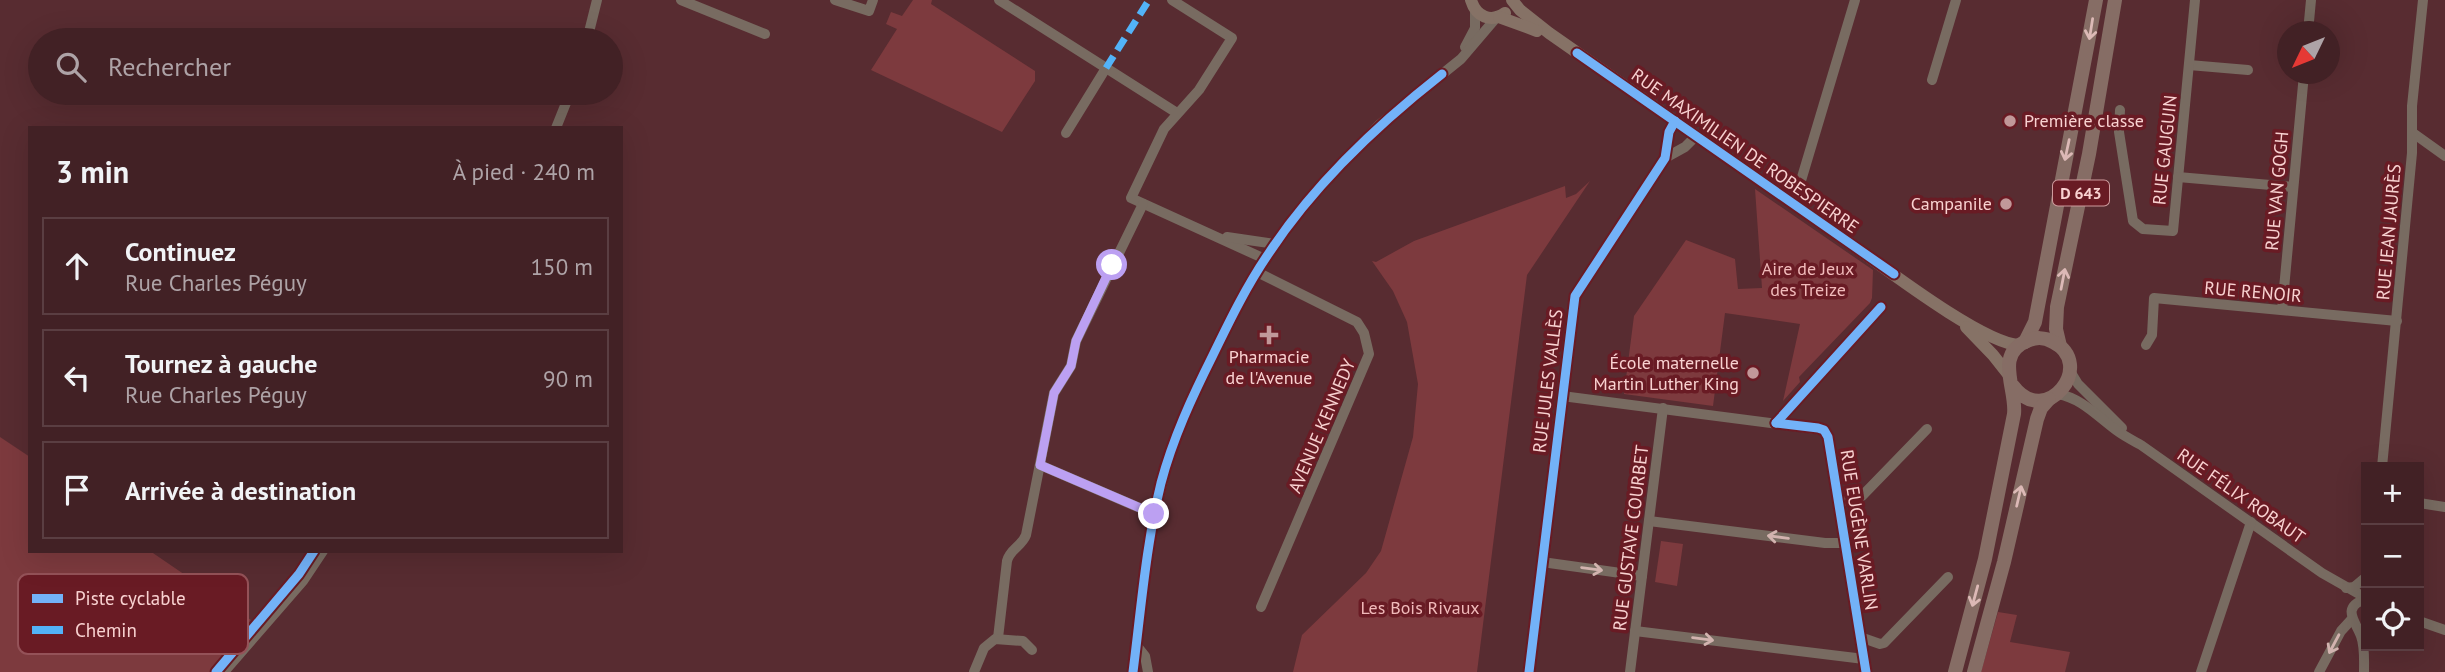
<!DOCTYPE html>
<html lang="fr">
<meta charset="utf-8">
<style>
:root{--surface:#422125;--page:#4c2e32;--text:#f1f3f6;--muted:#aea3a7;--line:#5a3e42}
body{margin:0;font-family:"PT Sans",sans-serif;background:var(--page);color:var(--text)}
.controls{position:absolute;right:21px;bottom:21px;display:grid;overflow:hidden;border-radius:0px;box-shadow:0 7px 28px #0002}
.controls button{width:63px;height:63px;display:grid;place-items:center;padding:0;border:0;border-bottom:2px solid var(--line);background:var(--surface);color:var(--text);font:35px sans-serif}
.compass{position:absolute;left:2277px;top:21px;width:63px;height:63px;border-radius:50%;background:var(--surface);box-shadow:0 7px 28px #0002;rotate:227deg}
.stop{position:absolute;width:21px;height:21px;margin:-16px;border:5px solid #bca0f2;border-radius:50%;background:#fff}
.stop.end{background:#bca0f2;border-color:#fff;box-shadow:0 2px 7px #0008}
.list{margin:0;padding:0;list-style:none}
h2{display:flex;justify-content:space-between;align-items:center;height:91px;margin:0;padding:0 28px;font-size:30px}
h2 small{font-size:23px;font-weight:400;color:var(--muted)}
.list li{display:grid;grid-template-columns:46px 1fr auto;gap:21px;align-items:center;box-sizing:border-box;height:98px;margin:0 14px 14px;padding:0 14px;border:2px solid var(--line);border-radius:0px}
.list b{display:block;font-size:26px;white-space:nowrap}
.list p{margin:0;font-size:23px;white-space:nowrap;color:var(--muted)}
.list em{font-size:23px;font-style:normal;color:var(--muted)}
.icon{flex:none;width:38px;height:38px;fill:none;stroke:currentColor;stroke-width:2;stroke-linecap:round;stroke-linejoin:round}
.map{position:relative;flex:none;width:2445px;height:672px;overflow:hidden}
.search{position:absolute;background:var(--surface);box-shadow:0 7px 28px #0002;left:28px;top:28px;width:595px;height:77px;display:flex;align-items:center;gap:18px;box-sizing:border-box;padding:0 24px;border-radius:38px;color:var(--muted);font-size:26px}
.panel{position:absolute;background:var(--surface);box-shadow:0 7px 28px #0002;left:28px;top:126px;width:595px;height:427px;border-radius:0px}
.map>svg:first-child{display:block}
.green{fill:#7d3a3e}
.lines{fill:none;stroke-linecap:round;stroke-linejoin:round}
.minor{stroke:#786b61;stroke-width:10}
.major{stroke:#867266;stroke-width:12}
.highway{stroke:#866d65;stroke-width:14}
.quiet{stroke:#52b3f8;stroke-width:7;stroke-dasharray:14 7;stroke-linecap:butt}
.cycleway-casing{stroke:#691b24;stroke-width:13}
.cycleway{stroke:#73b2f8;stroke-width:9}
.oneway{stroke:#dcb9b6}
.oneway2{stroke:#d2b3af}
.route{stroke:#bca0f2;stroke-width:9}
.poi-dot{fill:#c19899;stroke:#691b24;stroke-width:2.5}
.labels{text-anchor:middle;stroke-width:7;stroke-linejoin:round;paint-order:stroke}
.shield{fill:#691b24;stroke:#ce9b9d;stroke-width:2}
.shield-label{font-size:16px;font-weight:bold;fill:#f9d2d1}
.poi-label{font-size:18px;fill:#f9d2d1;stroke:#691b24;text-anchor:end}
.street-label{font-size:18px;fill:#f9d2d1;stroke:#691b24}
.park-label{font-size:18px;fill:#f1bbbb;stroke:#691b24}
.key{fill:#691b24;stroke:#945258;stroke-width:2}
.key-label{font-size:19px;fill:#f9d2d1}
</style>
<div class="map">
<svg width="2445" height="672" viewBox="0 0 2445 672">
<rect width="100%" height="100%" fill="#582c31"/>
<!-- green -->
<g class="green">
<path d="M 913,0 L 932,0 L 931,4 L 1035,71 L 1035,81 L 1002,132 L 871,70 L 897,29 L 886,24 L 891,12 L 902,16 Z"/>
<path d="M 1590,181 L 1527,275 L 1477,672 L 1293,672 L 1302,635 L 1366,573 L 1381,551 L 1413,437 L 1418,384 L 1407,322 L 1393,291 L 1372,261 L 1376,262 L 1414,241 L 1565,186 L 1566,198 L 1576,194 Z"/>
<path d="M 1755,189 L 1873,270 L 1872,298 L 1870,303 L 1799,377 L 1800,382 L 1783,401 L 1800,324 L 1725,313 L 1713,406 L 1624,394 L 1634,316 L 1686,240 L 1735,259 L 1738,289 L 1762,288 Z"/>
<path d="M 0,437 L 30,457 L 30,551 L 150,551 L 251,620 L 210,672 L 0,672 Z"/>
<path d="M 1661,541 L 1683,544 L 1677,586 L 1655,582 Z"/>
<path d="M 1998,612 L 2017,615 L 2010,642 L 2070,652 L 2065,672 L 1981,672 Z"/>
</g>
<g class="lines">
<!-- minor -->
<g class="minor">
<path d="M 681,0 L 765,34"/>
<path d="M 835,0 L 869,11 L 873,0"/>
<path d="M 999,0 L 1177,113"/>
<path d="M 1172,0 L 1232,38 L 1199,90 L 1164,129 L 1131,198 L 1265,259"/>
<path d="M 2308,32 L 2311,0"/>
<path d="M 587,40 L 597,0"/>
<path d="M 1465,47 L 1475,28 L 1475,10"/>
<path d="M 2189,65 L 2248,70"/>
<path d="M 1932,80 L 1956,0"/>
<path d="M 2120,110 L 2119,132 L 2133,221 L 2143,229 L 2173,231 L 2195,0"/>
<path d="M 556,128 L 570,93"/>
<path d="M 1066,133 L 1106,68"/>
<path d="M 2413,133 L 2445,156"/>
<path d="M 1665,158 L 1685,147 L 1696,136"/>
<path d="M 2178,177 L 2293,187"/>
<path d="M 1794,204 L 1855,0"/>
<path d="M 1227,237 L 1275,244"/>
<path d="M 1257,272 L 1357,322 L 1364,333 L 1369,354 L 1261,607"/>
<path d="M 2282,310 L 2304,74"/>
<path d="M 2146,345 L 2152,335 L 2154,298 L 2397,321"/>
<path d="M 2070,371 L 2078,384 L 2122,428"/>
<path d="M 2058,394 C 2081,398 2097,416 2116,430 C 2124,436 2132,440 2141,445 L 2322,573 L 2366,598"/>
<path d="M 1562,396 L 1824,430 L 1829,441 L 1866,672"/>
<path d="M 1776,423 L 1881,307"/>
<path d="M 1040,465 L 1154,514"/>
<path d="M 2382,467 L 2412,153 L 2412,106 L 2423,0"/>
<path d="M 1839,503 L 1862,496 L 1927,429"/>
<path d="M 2419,503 L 2445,507"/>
<path d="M 1649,521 L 1825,543 L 1846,543"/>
<path d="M 1542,562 L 1642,576"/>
<path d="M 2346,588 L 2354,587 L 2366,577"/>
<path d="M 2419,621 L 2445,630"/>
<path d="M 1635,631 L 1864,659"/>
<path d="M 1860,637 L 1880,644 L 1884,643 L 1948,577"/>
<path d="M 998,638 L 1007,561 C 1010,549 1022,546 1026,535 L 1054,393 L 1071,366 L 1076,341 L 1143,204"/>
<path d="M 1137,646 L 1145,656 L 1148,672"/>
<path d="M 224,672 L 303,581 L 323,551"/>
<path d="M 974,672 L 984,648 L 995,639 L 1023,641 L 1032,650"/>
<path d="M 1133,672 L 1151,528 L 1168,460 L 1192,398 L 1249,284 L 1289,225 L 1333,173 L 1379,125 L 1461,59 L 1496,18"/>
<path d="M 1529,672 L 1575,296 L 1665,158 L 1669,132 L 1675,121"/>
<path d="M 1630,672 L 1663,408"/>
<path d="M 2201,672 L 2251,522"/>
<path d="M 2319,672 L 2341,631 L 2352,619"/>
<path d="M 2364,672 C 2364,660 2365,647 2361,636 C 2356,622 2340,607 2366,599"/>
</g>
<!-- major -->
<g class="major">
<path d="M 1471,0 C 1476,17 1491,23 1505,13"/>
<path d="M 1512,0 L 1520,10 L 1549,33 C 1649,104 1750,174 1851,244 C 1885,268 1982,343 2019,345"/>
<path d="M 1499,17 L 1537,31"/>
<path d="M 1966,327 L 1993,355 L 2008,374"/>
</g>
<!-- highway -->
<g class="highway">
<path d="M 2025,342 L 2035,322 L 2096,0"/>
<path d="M 2060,346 L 2056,329 L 2057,307 L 2089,154 L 2115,0"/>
<path d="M 1955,672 L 1985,559 L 2014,414 C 2017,389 1994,354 2027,341 C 2035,337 2045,337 2053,342 C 2097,364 2046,430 2013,386"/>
<path d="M 1974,672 L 2004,562 L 2037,419 L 2041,408 L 2049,399"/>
</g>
<!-- quiet -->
<path class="quiet" d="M 1106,68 L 1149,0"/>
<!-- cycleway casing -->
<g class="cycleway-casing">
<g id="cycleway">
<path d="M 1577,53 L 1894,274"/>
<path d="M 1776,423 L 1818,428 L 1824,430 L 1828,437 L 1866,672"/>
<path d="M 1776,423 L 1881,307"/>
<path d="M 216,672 L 299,574 L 314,551"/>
<path d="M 1133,672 C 1141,609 1146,545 1161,483 C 1173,438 1192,397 1213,355 C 1230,320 1247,285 1269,253 C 1315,183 1377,125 1442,74"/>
<path d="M 1529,672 L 1575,296 L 1665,158 L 1669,132 L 1675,121"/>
</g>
</g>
<!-- cycleway -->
<use href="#cycleway" class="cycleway"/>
</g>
<!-- one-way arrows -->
<defs><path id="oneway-shaft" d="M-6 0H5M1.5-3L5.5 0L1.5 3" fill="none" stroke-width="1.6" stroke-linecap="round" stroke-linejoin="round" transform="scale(1.75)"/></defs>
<g class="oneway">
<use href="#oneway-shaft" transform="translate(2091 29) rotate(99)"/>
<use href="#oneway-shaft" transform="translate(2067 150) rotate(102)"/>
<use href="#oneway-shaft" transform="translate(2063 279) rotate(-79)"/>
<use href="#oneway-shaft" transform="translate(2019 496) rotate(-77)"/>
<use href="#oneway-shaft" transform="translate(1975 596) rotate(105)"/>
</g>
<g class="oneway2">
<use href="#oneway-shaft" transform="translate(1778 537) rotate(-173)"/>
<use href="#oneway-shaft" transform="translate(1592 569) rotate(8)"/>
<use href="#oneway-shaft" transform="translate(1703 639) rotate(7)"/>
<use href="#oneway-shaft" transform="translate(2334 644) rotate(118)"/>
</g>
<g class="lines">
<!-- route -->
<path class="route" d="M 1112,265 L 1076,341 L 1071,366 L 1054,393 L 1040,465 L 1154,514"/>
</g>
<!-- markers -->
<g class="poi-dot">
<circle cx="2010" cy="121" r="7"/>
<circle cx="2006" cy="204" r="7"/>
<path d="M1265.5 324.5h7v7h7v7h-7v7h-7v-7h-7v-7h7z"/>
<circle cx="1753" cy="373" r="7"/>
</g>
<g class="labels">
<!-- shield labels -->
<rect class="shield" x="2053" y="180.5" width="56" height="25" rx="5"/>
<g class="shield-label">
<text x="2081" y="199">D 643</text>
</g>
<!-- poi labels -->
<g class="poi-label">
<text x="2024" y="127" text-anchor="start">Première classe</text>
<text x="1992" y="210">Campanile</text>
<text x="1269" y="363" text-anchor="middle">Pharmacie<tspan x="1269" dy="21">de l'Avenue</tspan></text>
<text x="1739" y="369">École maternelle<tspan x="1739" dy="21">Martin Luther King</tspan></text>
</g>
<!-- street labels -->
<g class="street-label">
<text transform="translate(2165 150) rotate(-84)" y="6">RUE GAUGUIN</text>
<text transform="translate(1745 151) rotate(35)" y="6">RUE MAXIMILIEN DE ROBESPIERRE</text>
<text transform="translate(2277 191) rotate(-85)" y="6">RUE VAN GOGH</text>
<text transform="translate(2389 232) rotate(-85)" y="6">RUE JEAN JAURÈS</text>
<text transform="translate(2253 292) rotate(5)" y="6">RUE RENOIR</text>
<text transform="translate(1548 381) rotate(-83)" y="6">RUE JULES VALLÈS</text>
<text transform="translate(1322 426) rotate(-67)" y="6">AVENUE KENNEDY</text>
<text transform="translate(2241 496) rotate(35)" y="6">RUE FÉLIX ROBAUT</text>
<text transform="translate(1859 530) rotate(81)" y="6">RUE EUGÈNE VARLIN</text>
<text transform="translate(1631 538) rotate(-83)" y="6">RUE GUSTAVE COURBET</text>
</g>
<!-- park labels -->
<g class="park-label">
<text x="1808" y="275">Aire de Jeux<tspan x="1808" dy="21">des Treize</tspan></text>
<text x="1420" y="614">Les Bois Rivaux</text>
</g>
</g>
<!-- legend -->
<rect x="18" y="574" width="230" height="80" rx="10" class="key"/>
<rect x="32" y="594" width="31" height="9" fill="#73b2f8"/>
<rect x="32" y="626" width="31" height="8" fill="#52b3f8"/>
<g class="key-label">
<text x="75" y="605">Piste cyclable</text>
<text x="75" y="637">Chemin</text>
</g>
</svg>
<div class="controls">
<button>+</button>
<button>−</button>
<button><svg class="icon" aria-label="locate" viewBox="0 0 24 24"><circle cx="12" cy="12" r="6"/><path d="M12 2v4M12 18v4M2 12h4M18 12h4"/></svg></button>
</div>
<svg class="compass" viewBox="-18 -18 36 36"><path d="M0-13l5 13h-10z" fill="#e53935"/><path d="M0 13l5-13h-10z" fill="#aea3a7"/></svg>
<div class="stop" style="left:1112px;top:265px"></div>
<div class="stop end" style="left:1154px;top:514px"></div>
<div class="search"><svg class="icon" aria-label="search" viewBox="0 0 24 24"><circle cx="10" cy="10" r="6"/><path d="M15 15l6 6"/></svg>Rechercher</div>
<section class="panel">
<h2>3 min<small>À pied · 240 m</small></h2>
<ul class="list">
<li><svg class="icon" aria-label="ahead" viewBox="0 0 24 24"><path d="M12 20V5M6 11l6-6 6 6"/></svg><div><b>Continuez</b><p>Rue Charles Péguy</p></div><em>150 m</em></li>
<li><svg class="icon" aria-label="left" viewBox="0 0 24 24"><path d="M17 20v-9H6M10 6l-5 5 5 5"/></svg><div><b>Tournez à gauche</b><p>Rue Charles Péguy</p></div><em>90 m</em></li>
<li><svg class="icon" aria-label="arrive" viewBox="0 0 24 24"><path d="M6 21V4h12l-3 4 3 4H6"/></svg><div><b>Arrivée à destination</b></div></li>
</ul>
</section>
</div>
